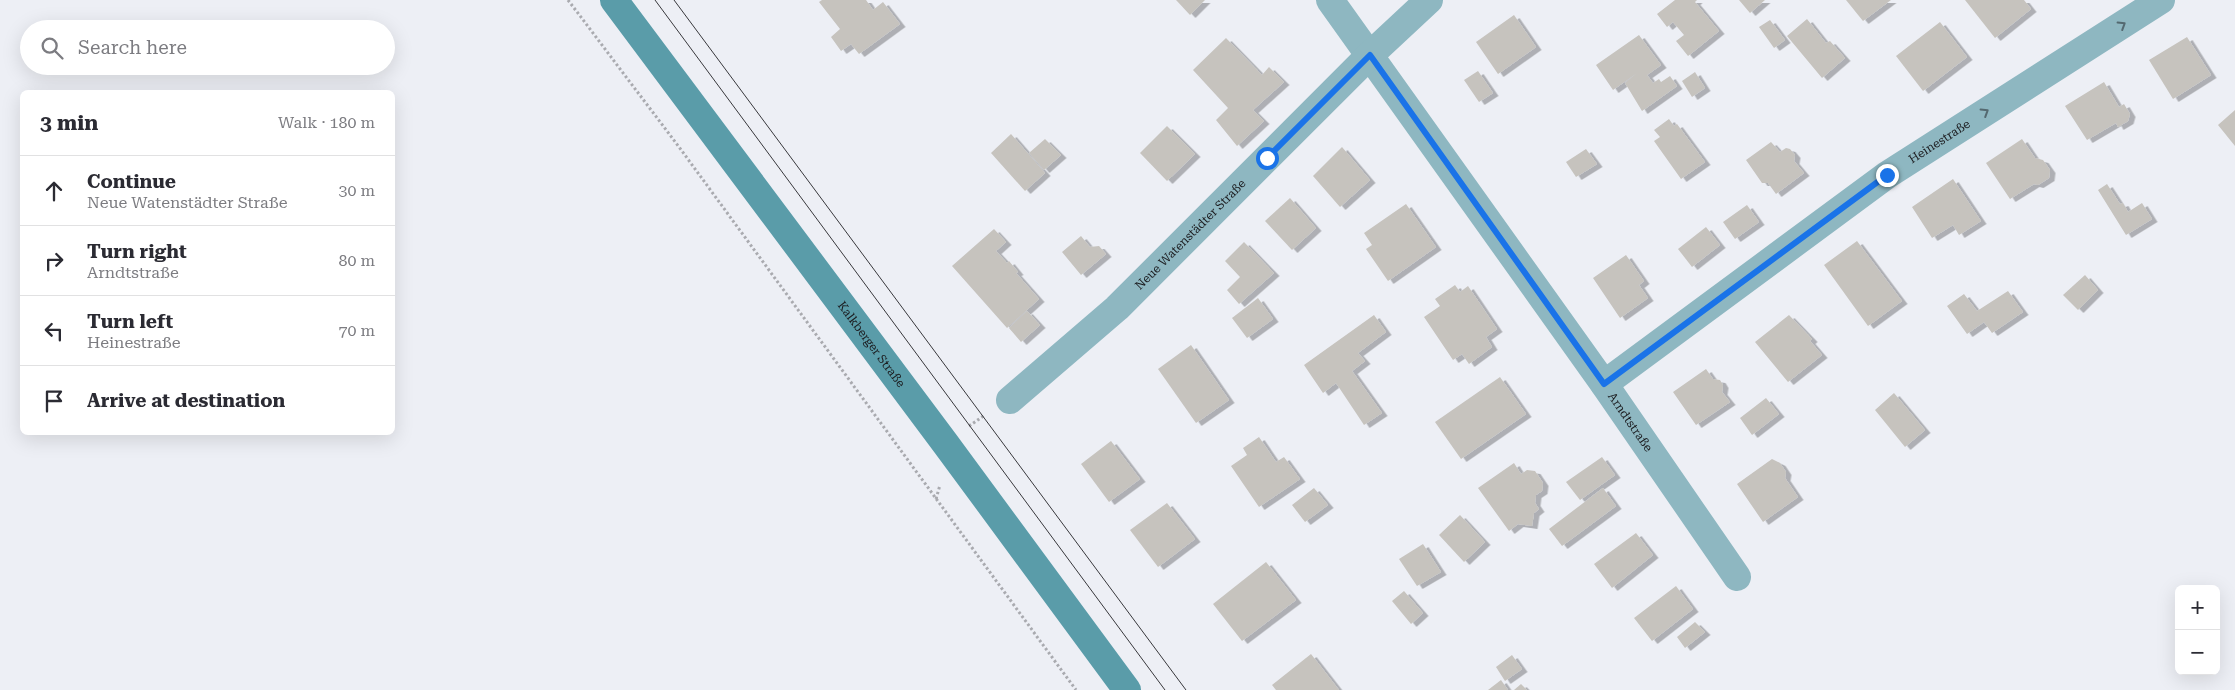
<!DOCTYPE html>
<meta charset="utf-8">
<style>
:root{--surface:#fff;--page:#f7f7f7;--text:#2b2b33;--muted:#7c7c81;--line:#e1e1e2}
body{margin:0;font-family:"Roboto Serif",serif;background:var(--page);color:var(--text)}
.controls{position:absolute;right:15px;bottom:15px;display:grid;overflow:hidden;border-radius:8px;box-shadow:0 5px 20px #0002}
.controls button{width:45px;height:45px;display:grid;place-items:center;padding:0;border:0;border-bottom:1px solid var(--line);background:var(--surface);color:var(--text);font:25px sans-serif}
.stop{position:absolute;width:15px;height:15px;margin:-11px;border:4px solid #1a73e8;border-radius:50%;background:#fff}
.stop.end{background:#1a73e8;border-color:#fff;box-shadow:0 1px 5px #0008}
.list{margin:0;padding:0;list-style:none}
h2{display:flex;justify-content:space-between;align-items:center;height:65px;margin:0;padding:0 20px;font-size:21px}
h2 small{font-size:16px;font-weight:400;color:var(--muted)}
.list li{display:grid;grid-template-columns:32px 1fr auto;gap:15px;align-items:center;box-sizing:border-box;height:70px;padding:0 20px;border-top:1px solid var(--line)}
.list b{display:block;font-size:19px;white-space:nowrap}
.list p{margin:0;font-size:16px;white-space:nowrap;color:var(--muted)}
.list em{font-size:16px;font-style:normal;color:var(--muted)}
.icon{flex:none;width:28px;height:28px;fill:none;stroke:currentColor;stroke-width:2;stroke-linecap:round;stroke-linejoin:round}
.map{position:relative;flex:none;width:2235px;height:690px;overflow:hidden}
.search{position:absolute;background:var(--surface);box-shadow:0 5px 20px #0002;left:20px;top:20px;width:375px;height:55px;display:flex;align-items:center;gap:12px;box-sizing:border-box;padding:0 18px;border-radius:28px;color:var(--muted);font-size:19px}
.panel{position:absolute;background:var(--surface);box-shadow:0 5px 20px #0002;left:20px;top:90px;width:375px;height:345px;border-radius:8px}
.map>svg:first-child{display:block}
.building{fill:#c6c3be;filter:url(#shadow)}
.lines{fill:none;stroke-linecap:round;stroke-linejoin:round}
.path{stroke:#a9aaaf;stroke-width:3;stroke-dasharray:2.5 2.5;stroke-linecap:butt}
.minor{stroke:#8eb7c1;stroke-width:28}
.secondary{stroke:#5a9ca9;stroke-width:28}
.tram{stroke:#38383c;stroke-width:1}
.oneway{stroke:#546970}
.route{stroke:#1a73e8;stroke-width:6}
.labels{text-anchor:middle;stroke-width:4;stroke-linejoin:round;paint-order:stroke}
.street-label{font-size:12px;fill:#1b1b1e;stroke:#fff}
</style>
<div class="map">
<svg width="2235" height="690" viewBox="0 0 2235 690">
<defs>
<filter id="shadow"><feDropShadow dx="5.5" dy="3" stdDeviation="0" flood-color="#0004"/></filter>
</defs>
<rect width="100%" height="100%" fill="#edeff5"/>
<!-- building -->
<g class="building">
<path d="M 822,0 L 866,0 L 873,10 L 883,2 L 900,24 L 859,54 L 851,44 L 841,51 L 831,37 L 840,29 L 819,2 Z"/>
<path d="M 1176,0 L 1205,0 L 1190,15 Z"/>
<path d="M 1675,0 L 1697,0 L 1695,2 L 1719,31 L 1688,56 L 1676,41 L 1684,35 L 1673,22 L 1667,27 L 1657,14 Z"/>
<path d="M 1739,0 L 1765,0 L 1750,13 Z"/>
<path d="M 1846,0 L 1891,0 L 1863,21 Z"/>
<path d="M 1965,0 L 2024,0 L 2031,9 L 1995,38 Z"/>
<path d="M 1514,15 L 1536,47 L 1498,74 L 1476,42 Z"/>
<path d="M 1807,19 L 1826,43 L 1830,41 L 1845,58 L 1822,78 L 1787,36 Z"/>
<path d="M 1770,20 L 1785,40 L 1774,48 L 1759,27 Z"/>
<path d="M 1940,22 L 1967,57 L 1923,91 L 1896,56 Z"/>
<path d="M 1639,35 L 1661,65 L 1647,75 L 1653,83 L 1659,79 L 1661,82 L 1670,76 L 1677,86 L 1642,111 L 1625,83 L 1637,73 L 1613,90 L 1596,65 Z"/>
<path d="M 2187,37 L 2211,75 L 2173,99 L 2149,60 Z"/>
<path d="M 1226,38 L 1262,75 L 1269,67 L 1284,82 L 1253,110 L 1264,121 L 1237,146 L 1216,120 L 1228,108 L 1193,70 Z"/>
<path d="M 1478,71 L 1493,93 L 1479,102 L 1464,80 Z"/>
<path d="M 1695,72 L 1705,88 L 1692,97 L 1682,81 Z"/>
<path d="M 2104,82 L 2119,107 L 2124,104 L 2130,114 L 2128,121 L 2118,127 L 2116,123 L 2087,140 L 2065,106 Z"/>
<path d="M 2235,110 L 2235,146 L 2218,125 Z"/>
<path d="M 1669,119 L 1674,126 L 1677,124 L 1705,162 L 1681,179 L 1654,141 L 1660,137 L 1654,130 Z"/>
<path d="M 1167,126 L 1195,154 L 1167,181 L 1140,153 Z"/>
<path d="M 1011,134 L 1045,173 L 1025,191 L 991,153 Z"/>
<path d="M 1045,139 L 1061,155 L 1044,170 L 1029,153 Z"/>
<path d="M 2022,139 L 2035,158 L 2043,160 L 2050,170 L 2049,178 L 2038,185 L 2034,184 L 2010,199 L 1986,163 Z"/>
<path d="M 1771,142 L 1780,152 L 1786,148 L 1790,149 L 1795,155 L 1794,161 L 1804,173 L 1776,194 L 1768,183 L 1762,183 L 1746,160 Z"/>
<path d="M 1342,147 L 1370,180 L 1340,207 L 1313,176 Z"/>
<path d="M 1586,149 L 1597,164 L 1576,177 L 1566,162 Z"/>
<path d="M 1953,179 L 1981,221 L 1959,235 L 1953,225 L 1932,238 L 1912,207 Z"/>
<path d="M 2107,184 L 2120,204 L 2123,203 L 2128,212 L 2142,203 L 2152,219 L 2126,235 L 2098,190 Z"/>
<path d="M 1290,198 L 1316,228 L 1292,250 L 1265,221 Z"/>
<path d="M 1406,204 L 1436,247 L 1388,281 L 1366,249 L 1372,245 L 1364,233 Z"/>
<path d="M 1747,205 L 1759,222 L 1735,239 L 1723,222 Z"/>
<path d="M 1706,227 L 1720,245 L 1692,267 L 1678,249 Z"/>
<path d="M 994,229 L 1006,242 L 996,251 L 1007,263 L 1009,261 L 1018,272 L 1016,273 L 1039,299 L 1007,328 L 952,266 Z"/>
<path d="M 1081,236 L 1090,247 L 1099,246 L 1106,254 L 1081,275 L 1062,252 Z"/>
<path d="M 1857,241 L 1902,301 L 1868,326 L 1824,265 Z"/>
<path d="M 1244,242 L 1274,273 L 1239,304 L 1227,290 L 1240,277 L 1225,261 Z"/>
<path d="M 1626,255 L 1644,281 L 1639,285 L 1648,298 L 1620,318 L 1593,278 Z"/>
<path d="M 2085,275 L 2098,290 L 2078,310 L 2063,295 Z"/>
<path d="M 1455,285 L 1460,292 L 1468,286 L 1497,329 L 1486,337 L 1492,347 L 1469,364 L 1462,354 L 1453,360 L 1424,317 L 1440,306 L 1435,299 Z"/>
<path d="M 2008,291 L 2023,312 L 1992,333 L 1984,322 L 1967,334 L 1947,306 L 1964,294 L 1977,311 Z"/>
<path d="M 1258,298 L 1273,319 L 1247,338 L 1232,318 Z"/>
<path d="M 1027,311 L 1040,325 L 1021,342 L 1009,328 Z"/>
<path d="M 1374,315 L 1386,332 L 1358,353 L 1365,361 L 1352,371 L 1382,413 L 1364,425 L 1336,383 L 1323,393 L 1304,365 Z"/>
<path d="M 1789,315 L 1812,339 L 1810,341 L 1822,355 L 1788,382 L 1755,342 Z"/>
<path d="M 1191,345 L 1229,400 L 1196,423 L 1158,369 Z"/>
<path d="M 1706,369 L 1713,379 L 1720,380 L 1723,385 L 1722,392 L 1730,402 L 1696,425 L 1673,392 Z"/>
<path d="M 1500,377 L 1526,414 L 1461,459 L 1435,422 Z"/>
<path d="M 1894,393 L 1925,430 L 1905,447 L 1875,410 Z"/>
<path d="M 1766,398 L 1779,414 L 1752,435 L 1740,418 Z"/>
<path d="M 1259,437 L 1276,462 L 1284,457 L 1300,479 L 1259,507 L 1231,466 L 1247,455 L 1243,448 Z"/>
<path d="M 1111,441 L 1140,479 L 1109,502 L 1081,464 Z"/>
<path d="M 1602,457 L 1615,475 L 1580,500 L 1566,482 Z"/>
<path d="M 1772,459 L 1780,463 L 1786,472 L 1785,478 L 1798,497 L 1763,522 L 1737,484 Z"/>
<path d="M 1514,463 L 1521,474 L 1527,470 L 1535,471 L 1543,483 L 1542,491 L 1536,495 L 1535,503 L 1539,509 L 1534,513 L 1532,526 L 1518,524 L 1509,531 L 1478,488 Z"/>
<path d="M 1314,488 L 1328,505 L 1305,522 L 1292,505 Z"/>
<path d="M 1603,488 L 1616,506 L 1562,546 L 1549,529 Z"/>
<path d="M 1167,503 L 1195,539 L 1158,567 L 1130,530 Z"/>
<path d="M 1460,515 L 1485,542 L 1464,562 L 1439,535 Z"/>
<path d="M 1636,533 L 1653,555 L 1612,588 L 1594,564 Z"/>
<path d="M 1423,544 L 1441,572 L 1417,586 L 1399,559 Z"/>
<path d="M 1266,562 L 1296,600 L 1242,641 L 1213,604 Z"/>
<path d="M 1676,586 L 1693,609 L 1652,641 L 1634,618 Z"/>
<path d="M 1404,591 L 1423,613 L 1411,624 L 1392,601 Z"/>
<path d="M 1695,622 L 1705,632 L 1685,648 L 1677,637 Z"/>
<path d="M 1311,654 L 1339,690 L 1276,690 L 1272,685 Z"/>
<path d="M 1512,655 L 1522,669 L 1505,681 L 1496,667 Z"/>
<path d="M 1501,680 L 1508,690 L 1488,690 Z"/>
<path d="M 1521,684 L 1527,690 L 1514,690 Z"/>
</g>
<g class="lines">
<!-- path -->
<g class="path">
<path d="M 568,0 L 679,147 L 1076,690"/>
<path d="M 969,426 L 985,415"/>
<path d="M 936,499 L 940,485"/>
</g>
<!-- minor -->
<g class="minor">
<path id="s1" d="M 1330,0 L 1604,384 L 1737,577"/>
<path id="s2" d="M 1604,384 L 1887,175 L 2161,0"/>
<path id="s3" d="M 1010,400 L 1117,308 L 1370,55 L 1429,0"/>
</g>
<!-- secondary -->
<path class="secondary" id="s4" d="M 614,0 L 945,443 L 1127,690"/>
<!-- tram -->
<g class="tram">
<path d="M 655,0 L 1165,690"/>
<path d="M 674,0 L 1186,690"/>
</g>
</g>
<!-- one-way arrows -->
<defs><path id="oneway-chevron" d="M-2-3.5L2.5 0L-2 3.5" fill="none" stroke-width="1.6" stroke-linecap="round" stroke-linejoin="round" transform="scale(1.25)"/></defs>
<g class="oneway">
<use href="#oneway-chevron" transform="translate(2122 25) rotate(-32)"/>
<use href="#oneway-chevron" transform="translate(1985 112) rotate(-32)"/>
</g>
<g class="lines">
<!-- route -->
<path class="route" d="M 1267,158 L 1370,55 L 1604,384 L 1887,175"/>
</g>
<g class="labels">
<!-- street labels -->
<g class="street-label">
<text dy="4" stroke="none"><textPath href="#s2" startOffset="414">Heinestraße</textPath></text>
<text dy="4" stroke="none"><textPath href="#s3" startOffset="245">Neue Watenstädter Straße</textPath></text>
<text dy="4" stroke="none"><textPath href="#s4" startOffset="430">Kalkberger Straße</textPath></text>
<text dy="4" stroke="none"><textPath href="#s1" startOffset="518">Arndtstraße</textPath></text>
</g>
</g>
</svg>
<div class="controls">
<button>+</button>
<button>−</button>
</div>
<div class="stop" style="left:1267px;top:158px"></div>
<div class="stop end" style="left:1887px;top:175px"></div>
<div class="search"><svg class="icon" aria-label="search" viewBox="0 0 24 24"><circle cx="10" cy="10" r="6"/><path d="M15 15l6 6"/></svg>Search here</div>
<section class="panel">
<h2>3 min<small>Walk · 180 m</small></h2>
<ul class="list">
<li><svg class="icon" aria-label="ahead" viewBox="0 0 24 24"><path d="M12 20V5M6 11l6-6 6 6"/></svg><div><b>Continue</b><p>Neue Watenstädter Straße</p></div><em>30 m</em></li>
<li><svg class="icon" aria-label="right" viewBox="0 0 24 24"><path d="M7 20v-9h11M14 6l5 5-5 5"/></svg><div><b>Turn right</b><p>Arndtstraße</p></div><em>80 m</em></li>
<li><svg class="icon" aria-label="left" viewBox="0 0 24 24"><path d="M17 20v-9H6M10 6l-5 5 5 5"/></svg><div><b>Turn left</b><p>Heinestraße</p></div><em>70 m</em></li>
<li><svg class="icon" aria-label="arrive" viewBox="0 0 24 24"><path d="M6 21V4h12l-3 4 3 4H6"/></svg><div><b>Arrive at destination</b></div></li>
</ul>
</section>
</div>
